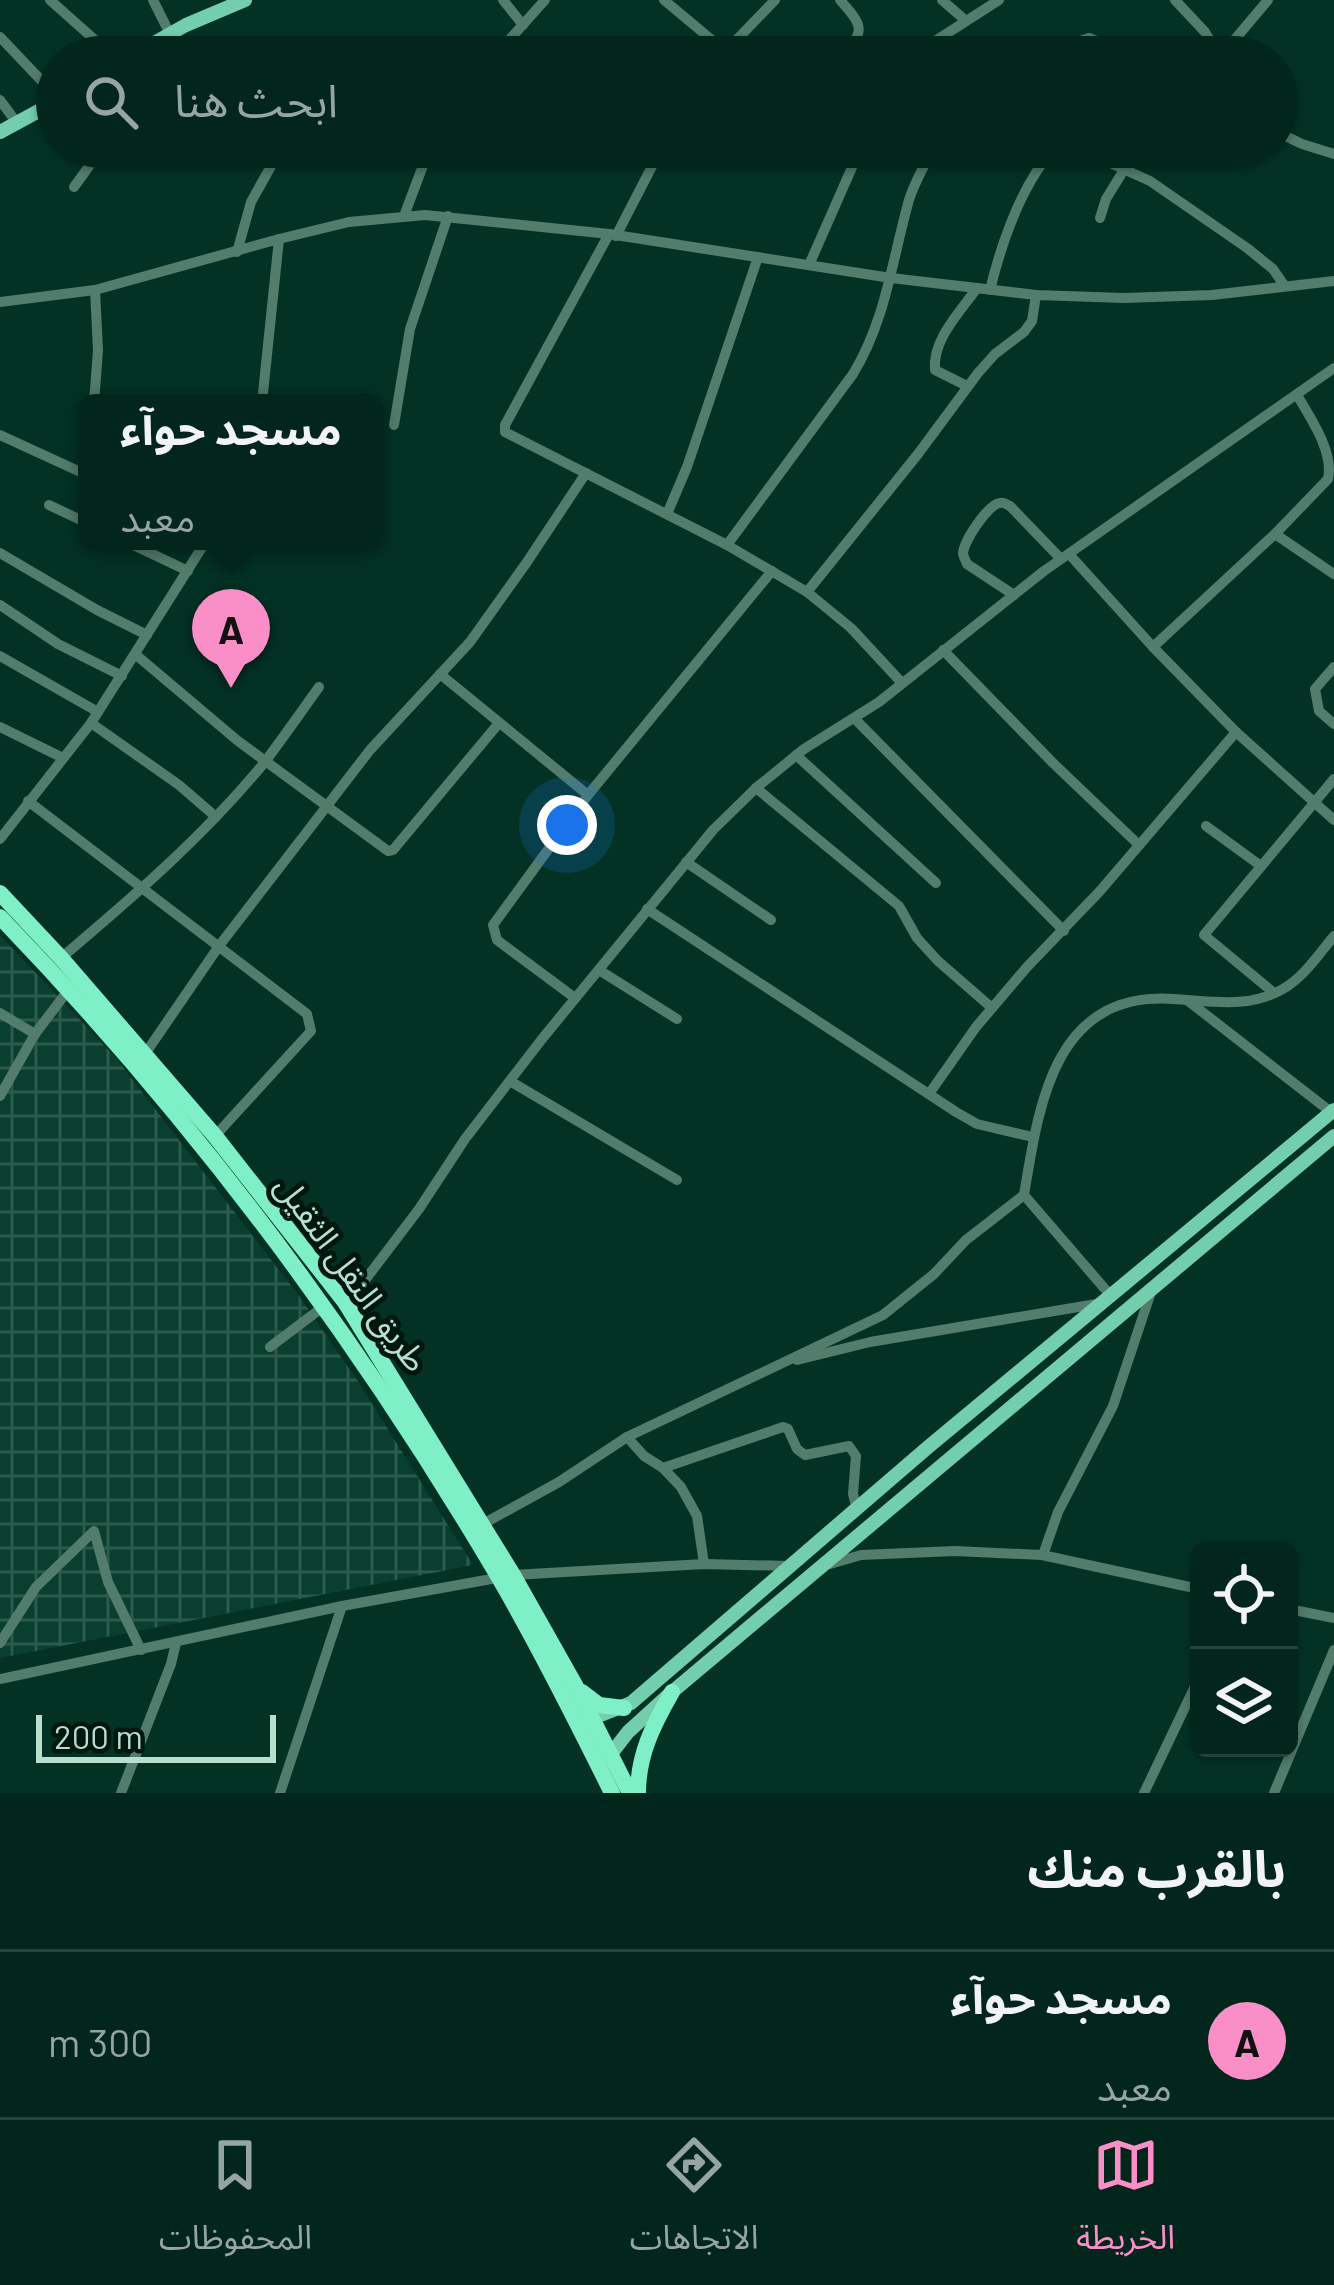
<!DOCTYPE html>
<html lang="ar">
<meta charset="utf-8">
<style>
:root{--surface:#02261c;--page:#103229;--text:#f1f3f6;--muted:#96a5a3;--line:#23433b;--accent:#fa8fc7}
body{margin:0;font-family:Barlow,"Noto Sans Arabic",sans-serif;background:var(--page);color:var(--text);direction:rtl}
.controls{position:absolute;right:36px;bottom:36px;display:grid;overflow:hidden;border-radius:18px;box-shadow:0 3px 9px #0004}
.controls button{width:108px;height:108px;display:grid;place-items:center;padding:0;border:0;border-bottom:3px solid var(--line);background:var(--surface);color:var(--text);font:60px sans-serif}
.scale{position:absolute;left:36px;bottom:30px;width:240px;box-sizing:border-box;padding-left:12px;border:6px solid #b8dece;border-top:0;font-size:33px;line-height:42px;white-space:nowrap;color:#b8dece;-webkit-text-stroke:9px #00170f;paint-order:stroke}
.you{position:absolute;left:567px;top:825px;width:42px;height:42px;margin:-30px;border:9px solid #fff;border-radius:50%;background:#1a73e8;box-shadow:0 0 0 18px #1a73e833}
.badge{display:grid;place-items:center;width:78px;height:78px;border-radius:50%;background:var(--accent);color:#111;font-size:39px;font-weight:700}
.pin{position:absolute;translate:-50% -99px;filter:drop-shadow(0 3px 6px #0008)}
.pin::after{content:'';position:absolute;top:63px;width:42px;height:36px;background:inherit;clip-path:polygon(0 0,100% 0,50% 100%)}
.popup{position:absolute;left:78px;top:394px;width:306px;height:156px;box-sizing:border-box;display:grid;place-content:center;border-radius:18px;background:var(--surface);filter:drop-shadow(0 3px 9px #0005);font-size:39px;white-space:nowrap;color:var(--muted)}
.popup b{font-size:45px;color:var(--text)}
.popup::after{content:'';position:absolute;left:50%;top:100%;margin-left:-24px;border:24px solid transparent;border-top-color:var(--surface)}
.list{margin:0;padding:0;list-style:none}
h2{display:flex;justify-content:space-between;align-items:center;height:156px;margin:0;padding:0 48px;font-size:51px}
h2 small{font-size:39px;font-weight:400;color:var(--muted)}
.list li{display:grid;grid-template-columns:78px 1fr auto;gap:36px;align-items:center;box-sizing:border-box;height:168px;padding:0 48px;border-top:3px solid var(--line)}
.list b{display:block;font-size:45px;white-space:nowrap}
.list p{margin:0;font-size:39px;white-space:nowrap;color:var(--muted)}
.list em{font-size:39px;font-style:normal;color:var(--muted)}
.icon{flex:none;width:66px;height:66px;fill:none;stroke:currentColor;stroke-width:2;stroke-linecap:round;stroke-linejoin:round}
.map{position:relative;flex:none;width:1334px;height:1793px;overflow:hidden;direction:ltr}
.search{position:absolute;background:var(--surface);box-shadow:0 3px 9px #0004;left:36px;right:36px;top:36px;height:132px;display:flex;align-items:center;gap:30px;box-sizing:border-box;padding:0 42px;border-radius:66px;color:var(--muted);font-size:45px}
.sheet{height:324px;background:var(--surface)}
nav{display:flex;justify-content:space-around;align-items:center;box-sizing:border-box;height:168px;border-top:3px solid var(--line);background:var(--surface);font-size:33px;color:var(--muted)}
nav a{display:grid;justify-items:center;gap:6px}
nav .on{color:var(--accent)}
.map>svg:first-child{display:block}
.industrial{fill:url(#industrial-grid)}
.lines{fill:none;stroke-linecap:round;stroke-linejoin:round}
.minor{stroke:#527c6b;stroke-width:10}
.major{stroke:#72cead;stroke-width:14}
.highway{stroke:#7eefc7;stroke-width:16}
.labels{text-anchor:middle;stroke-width:10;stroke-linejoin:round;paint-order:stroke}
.street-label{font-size:33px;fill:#b8dece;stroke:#00170f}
</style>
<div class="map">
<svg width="1334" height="1793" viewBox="0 0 1334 1793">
<defs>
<pattern id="industrial-grid" width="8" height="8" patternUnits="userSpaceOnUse" patternTransform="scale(3)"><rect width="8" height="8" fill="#0a3f30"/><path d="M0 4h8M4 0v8" fill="none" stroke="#2c5a4d"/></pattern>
</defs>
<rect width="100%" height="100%" fill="#033225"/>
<!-- industrial -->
<path class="industrial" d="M 0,935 L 115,1057 L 299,1296 L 359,1383 L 473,1565 L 0,1658 Z"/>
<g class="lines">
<!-- minor -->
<g class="minor">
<path d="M 50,0 L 114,57"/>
<path d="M 153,0 L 170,34"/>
<path d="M 503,0 L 523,25"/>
<path d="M 664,0 L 725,51"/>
<path d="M 840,0 C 863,26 866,30 842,57"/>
<path d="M 942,0 L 965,20"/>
<path d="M 1175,0 L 1205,32 L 1220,57"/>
<path d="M 0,37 L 57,97"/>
<path d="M 494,57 L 545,0"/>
<path d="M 720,57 L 775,0"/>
<path d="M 918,57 L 932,43 L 999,0"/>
<path d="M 1073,57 L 1083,40 L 1089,38 L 1136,57"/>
<path d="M 1220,57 L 1268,0"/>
<path d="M 0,100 L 17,123"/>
<path d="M 1277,132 L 1302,144 L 1334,154"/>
<path d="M 1075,147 L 1150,181 L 1247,248 L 1273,269 L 1284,285"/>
<path d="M 74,187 L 103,147"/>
<path d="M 404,216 L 430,147"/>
<path d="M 1100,218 L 1106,199 L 1138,147"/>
<path d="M 609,234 L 505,425 L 505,432 L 727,545 L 807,592 L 851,628 L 902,683"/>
<path d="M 616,236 L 662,147"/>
<path d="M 237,252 L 251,202 L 280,150"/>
<path d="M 809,265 L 861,147"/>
<path d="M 990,290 C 1002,241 1021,185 1055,147"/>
<path d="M 0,302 L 95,290 L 279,239 L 349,222 L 425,215 L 609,234 L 891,278 L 1036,295 L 1124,298 L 1212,295 L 1334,281"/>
<path d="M 967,386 L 935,370 C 932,340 960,312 977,288"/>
<path d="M 94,403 L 98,350 L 95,290"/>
<path d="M 262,403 L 279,239"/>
<path d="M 394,425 L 410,329 L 448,216"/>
<path d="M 0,435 L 87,475"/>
<path d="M 49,505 L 87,523"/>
<path d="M 667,514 L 687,467 L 758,257"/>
<path d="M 1275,534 L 1334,574"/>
<path d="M 125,541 L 188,571"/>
<path d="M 727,545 L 853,374 C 886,320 892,260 909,200 C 915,181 925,164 934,147"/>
<path d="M 0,553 L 97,610 L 147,635"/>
<path d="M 1069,554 L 1153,647 L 1236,732 L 1334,820"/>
<path d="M 807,592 L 918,454 L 978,373 L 995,354 L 1024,332 L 1032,321 L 1036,295"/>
<path d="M 1014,595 L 967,564 C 966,561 964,558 963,554 C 963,542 988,504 1000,503 C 1004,502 1007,505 1010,506 L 1061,559"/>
<path d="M 0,605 L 58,644 L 122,676"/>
<path d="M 1153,647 L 1275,534 L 1328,479 C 1334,452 1311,419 1297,395"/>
<path d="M 943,650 L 1054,764 L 1139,845"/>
<path d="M 135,654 L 238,741 L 388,851 L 393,850 L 499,723"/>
<path d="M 0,656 L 98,712"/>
<path d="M 1334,667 L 1315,689 L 1319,711 L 1334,724"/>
<path d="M 440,674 L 588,795"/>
<path d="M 855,719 L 1064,931"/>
<path d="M 91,723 L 179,785 L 216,817"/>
<path d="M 0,727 L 63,758"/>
<path d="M 796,755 L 936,883"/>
<path d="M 756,788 L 899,906 L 917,938 L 938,961 L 992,1008"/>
<path d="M 28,801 L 307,1014 L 311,1031 L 215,1136"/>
<path d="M 1206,826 L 1261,866"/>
<path d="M 0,839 L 91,723 L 206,541"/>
<path d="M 686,862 L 771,920"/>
<path d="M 647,909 L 956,1112 L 977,1124 L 1033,1137"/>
<path d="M 61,958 C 133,897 204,836 264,763 C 283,738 301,712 319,687"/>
<path d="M 599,970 L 677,1019"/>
<path d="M 1274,993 L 1204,935 L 1334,779"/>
<path d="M 575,998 L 497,940 L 493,925 L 588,795 L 772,571"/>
<path d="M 1187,1000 L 1331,1112"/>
<path d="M 0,1013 L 35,1034 L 69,989"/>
<path d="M 145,1054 L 219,946 L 370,750 L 470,642 L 527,562 L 586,473"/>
<path d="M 510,1081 L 677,1180"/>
<path d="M 929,1094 L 976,1027 L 1027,967 L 1100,891 L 1236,732"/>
<path d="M 0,1096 L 35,1034"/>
<path d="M 1111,1296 L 1024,1195 C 1039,1104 1054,991 1173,999 C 1211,1001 1248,1009 1283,989 C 1304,977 1319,954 1334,936"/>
<path d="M 345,1302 L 359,1288 L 419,1209 L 465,1139 L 542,1039 L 713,830 L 756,788 L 804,749 L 879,702 L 1044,571 L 1334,368"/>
<path d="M 270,1347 L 323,1307"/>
<path d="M 797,1360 L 870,1342 L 1102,1303"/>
<path d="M 627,1437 L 644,1456 L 663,1468 L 783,1427 L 788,1429 L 797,1449 L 805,1455 L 849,1446 L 856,1456 L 853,1494 L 857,1510"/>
<path d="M 663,1468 L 681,1487 L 697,1516 L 704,1564"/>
<path d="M 483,1524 L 559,1482 L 627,1437 L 883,1315 L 934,1274 L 966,1240 L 1024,1195"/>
<path d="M 1043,1555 L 1058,1512 L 1113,1406 L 1151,1292"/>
<path d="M 830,1564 L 861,1555 L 955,1551 L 1042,1555 L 1199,1589"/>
<path d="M 1289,1609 L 1334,1618"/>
<path d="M 0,1643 L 36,1587 L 94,1531 L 108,1582 L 141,1650"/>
<path d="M 0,1679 L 342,1606 L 513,1575 L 704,1564 L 790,1566"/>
<path d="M 121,1793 L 171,1664 L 176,1643"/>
<path d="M 280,1793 L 342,1606"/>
<path d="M 1144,1793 L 1199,1678"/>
<path d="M 1274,1793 L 1334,1650"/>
</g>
<!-- major -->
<g class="major">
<path d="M 129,57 L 186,25 L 245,0"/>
<path d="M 0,132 L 57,101"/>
<path d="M 585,1727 L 593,1718 L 631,1703 L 927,1448 L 1334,1110"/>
<path d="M 602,1755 L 611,1754 L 628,1732 L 672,1692 L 1334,1136"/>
</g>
<!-- highway -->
<g class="highway">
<path d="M 0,893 L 61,958 L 215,1136 L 345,1302 L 513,1575 L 575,1685 L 630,1793"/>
<path d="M 0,917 C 191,1115 358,1338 498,1576 C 539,1646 576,1720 612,1793"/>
<path d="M 582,1692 L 599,1705 L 624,1708"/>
<path d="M 638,1793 C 638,1755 653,1725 672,1692"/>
</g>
</g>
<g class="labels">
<!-- street labels -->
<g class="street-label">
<text transform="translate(352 1273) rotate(54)" y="12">طريق النقل الثقيل</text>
</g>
</g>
</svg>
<div class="controls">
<button><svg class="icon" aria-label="locate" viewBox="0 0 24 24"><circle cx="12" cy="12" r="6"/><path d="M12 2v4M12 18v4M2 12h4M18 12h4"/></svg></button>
<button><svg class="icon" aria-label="layers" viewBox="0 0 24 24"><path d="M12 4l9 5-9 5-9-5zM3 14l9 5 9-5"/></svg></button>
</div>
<div class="scale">200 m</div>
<div class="you"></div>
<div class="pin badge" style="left:231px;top:688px">A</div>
<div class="popup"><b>مسجد حوآء</b>معبد</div>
<div class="search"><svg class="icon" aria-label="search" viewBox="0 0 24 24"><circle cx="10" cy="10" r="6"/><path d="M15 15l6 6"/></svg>ابحث هنا</div>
</div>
<section class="sheet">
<h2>بالقرب منك<small></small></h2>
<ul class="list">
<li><span class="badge">A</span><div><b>مسجد حوآء</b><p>معبد</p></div><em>300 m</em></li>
</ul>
</section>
<nav>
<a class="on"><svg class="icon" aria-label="map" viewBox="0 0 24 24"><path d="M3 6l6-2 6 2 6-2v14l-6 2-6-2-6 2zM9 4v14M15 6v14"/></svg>الخريطة</a>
<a><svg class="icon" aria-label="directions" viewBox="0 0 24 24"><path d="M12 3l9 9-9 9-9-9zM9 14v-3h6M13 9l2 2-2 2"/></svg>الاتجاهات</a>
<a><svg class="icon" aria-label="saved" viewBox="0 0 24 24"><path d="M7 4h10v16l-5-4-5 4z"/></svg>المحفوظات</a>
</nav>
